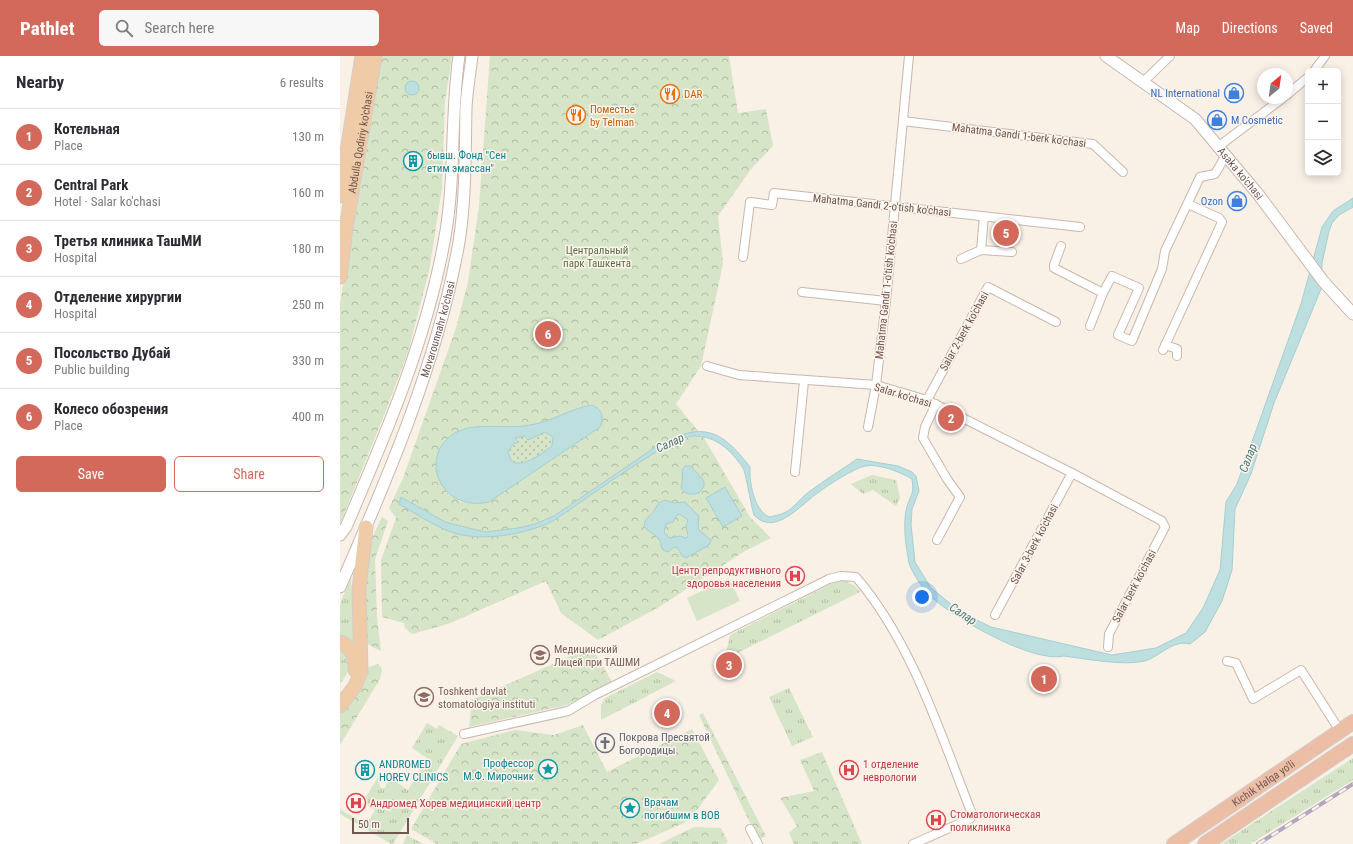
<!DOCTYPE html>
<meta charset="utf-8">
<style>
:root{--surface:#fff;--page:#f7f7f7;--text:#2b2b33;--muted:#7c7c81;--line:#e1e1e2;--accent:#d3695b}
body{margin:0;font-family:"Roboto Condensed",sans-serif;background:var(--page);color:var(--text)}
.controls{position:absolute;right:12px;top:12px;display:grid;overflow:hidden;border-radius:6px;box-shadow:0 2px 10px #0003}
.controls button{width:36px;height:36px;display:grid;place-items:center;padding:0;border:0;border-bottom:1px solid var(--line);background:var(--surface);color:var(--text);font:20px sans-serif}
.compass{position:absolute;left:917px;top:12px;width:36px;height:36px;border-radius:50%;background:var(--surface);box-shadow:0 2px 10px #0003;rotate:29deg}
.scale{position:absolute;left:12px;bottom:10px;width:57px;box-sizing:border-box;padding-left:4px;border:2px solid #6f564e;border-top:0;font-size:11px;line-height:14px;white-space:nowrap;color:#6f564e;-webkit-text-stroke:3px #fcf4ec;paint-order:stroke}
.you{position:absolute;left:582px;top:541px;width:14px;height:14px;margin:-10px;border:3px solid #fff;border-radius:50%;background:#1a73e8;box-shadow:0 0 0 6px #1a73e833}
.badge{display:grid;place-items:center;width:26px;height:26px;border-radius:50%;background:var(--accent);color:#fff;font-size:13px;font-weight:700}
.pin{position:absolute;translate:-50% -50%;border:2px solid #fff;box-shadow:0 1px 4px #0006}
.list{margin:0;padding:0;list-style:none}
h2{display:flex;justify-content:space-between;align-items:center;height:52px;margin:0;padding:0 16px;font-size:17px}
h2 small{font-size:13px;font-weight:400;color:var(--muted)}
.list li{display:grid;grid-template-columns:26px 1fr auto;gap:12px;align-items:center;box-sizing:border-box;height:56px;padding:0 16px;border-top:1px solid var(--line)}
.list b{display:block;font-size:15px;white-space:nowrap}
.list p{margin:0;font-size:13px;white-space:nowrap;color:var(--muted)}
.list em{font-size:13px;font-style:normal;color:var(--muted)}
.actions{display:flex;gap:8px;padding:12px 16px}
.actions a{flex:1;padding:9px 0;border:1px solid var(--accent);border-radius:6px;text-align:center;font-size:14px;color:var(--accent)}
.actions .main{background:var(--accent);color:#fff}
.icon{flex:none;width:22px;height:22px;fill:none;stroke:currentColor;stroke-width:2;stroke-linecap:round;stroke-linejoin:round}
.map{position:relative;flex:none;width:1013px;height:788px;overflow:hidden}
header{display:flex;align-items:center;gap:24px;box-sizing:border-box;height:56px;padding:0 20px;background:var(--accent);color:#fff}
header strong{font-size:19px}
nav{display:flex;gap:22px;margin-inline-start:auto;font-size:14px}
.search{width:280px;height:36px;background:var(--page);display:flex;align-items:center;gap:10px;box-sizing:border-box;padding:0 14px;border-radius:6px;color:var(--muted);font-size:15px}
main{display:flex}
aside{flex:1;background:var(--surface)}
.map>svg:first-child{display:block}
.grass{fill:url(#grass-tufts)}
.forest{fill:url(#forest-crowns);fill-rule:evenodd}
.park{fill:url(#park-dots)}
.pitch{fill:#d6e5c7}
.water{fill:#bddfe0;stroke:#a5cfd1;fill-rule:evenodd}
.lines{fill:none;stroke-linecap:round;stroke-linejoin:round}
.minor-casing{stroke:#c9b7ae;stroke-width:10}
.tertiary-casing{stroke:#c9b7ae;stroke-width:13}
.primary-casing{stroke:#d4ccca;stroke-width:15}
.trunk-casing{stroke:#d4ccca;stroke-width:16}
.minor{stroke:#fff;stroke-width:8}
.tertiary{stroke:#fff;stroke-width:11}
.primary{stroke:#efcca7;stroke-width:13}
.trunk{stroke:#edbea6;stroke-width:14}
.rail-casing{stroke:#b2a6c1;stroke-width:4}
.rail{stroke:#fcf4ec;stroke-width:2.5;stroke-dasharray:8;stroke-linecap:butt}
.labels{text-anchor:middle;stroke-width:3;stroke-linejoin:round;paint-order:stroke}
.shop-label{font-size:11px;fill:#366cbe;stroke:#fcf4ec;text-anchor:end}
.food-label{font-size:11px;fill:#c56008;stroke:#fcf4ec;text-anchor:start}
.street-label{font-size:11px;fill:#6f564e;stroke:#fcf4ec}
.culture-label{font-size:11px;fill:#0d838f;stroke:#fcf4ec;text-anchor:start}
.park-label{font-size:11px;fill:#5a7348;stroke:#fcf4ec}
.health-label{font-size:11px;fill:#be3a42;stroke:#fcf4ec;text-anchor:start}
.education-label{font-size:11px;fill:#785e54;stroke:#fcf4ec;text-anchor:start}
.worship-label{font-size:11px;fill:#5b616d;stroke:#fcf4ec;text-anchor:start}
.water-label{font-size:12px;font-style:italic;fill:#477779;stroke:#fcf4ec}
</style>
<header>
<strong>Pathlet</strong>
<div class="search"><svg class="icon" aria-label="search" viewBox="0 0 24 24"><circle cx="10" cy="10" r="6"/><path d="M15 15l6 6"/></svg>Search here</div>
<nav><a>Map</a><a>Directions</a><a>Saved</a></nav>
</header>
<main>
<aside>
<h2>Nearby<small>6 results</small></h2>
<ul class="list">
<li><span class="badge">1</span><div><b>Котельная</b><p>Place</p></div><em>130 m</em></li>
<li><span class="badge">2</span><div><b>Central Park</b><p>Hotel · Salar ko'chasi</p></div><em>160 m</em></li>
<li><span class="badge">3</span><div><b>Третья клиника ТашМИ</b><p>Hospital</p></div><em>180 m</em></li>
<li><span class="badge">4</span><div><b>Отделение хирургии</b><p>Hospital</p></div><em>250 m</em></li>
<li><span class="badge">5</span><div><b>Посольство Дубай</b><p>Public building</p></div><em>330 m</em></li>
<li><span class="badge">6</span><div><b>Колесо обозрения</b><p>Place</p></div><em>400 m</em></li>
</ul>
<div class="actions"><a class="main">Save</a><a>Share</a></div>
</aside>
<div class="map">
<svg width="1013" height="788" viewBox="0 0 1013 788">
<defs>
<pattern id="grass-tufts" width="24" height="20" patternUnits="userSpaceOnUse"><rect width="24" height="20" fill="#d6e5c7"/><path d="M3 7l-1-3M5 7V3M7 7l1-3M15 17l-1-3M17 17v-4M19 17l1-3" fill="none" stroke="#b2bca4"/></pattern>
<pattern id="forest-crowns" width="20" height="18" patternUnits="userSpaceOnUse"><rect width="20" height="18" fill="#d6e5c7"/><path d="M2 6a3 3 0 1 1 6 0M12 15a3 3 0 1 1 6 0" fill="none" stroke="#b2bca4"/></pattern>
<pattern id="park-dots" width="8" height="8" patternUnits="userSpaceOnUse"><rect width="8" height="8" fill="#d6e5c7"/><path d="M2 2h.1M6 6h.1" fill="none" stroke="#b2bca4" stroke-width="1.8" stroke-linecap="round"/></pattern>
</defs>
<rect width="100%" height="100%" fill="#f9f0e6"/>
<!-- grass -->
<g class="grass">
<path d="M 532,419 L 556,424 L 560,442 L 556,450 L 533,434 L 523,438 L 511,428 Z"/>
<path d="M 11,521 L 15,593 L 0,581 L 0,548 Z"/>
<path d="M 503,524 L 515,530 L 520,536 L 385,603 L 390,579 L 495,526 Z"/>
<path d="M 0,592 L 7,597 C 10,612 10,615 0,628 Z"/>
<path d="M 317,616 L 336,625 L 261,664 L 261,649 L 265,642 Z"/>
<path d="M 449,632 L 473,681 L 452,690 L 429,641 Z"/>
<path d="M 87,667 L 97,673 L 99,669 L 118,680 L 53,788 L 51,788 L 0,758 L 0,753 L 26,769 L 35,754 L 28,749 L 26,741 L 41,716 L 46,719 L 39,728 L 41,732 L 45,732 L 49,721 L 68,734 L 87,702 L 72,692 Z"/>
<path d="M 1013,702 L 1013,724 L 910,788 L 881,788 Z"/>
<path d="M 67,779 L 83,788 L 63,788 Z"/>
</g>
<!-- forest -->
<g class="forest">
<path d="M 38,0 L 112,0 L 105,46 L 102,132 L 89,215 L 68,296 L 43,362 L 0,468 L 0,248 Z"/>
<path d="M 150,0 L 389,0 L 398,57 L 426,53 L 433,90 L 411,113 L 378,160 L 383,208 L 361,310 L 336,348 L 364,382 L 410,461 L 431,482 L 405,495 L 319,551 L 258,584 L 221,557 L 206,525 L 108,568 L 72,578 L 65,572 L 64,567 L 42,561 L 41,504 L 56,462 L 49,452 L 63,422 L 116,272 L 128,226 L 139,150 ZM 262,358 L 262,366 L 139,448 L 121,446 L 106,436 L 139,371 L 174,372 Z"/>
<path d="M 42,461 L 48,465 L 35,503 L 37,561 L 41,595 L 27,588 L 24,520 L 30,486 Z"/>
<path d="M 249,592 L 254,595 L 272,626 L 227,649 L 129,671 L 132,644 Z"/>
<path d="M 38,608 L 42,613 L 40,623 L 0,689 L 0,657 L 23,625 L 29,611 Z"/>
<path d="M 363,657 L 426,780 L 418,784 L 359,659 Z"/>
<path d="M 243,669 L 267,716 L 352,673 L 379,724 L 352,761 L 344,767 L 296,788 L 97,788 L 71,773 L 121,688 L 175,674 L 214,679 Z"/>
<path d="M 482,696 L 522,788 L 454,788 L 449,777 L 457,770 L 440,742 L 474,735 L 460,704 Z"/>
<path d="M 354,771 L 381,772 L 388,786 L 385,788 L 319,788 Z"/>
</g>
<!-- park -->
<path class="park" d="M 205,376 L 213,381 L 213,390 C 202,397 182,414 171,404 L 168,396 L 176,385 L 175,382 L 184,380 L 185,383 L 196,381 L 198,378 Z"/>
<!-- pitch -->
<path class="pitch" d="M 389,522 L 400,545 L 357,565 L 347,542 Z"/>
<!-- water -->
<g class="water">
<circle cx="72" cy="32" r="7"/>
<path d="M 1013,142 L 1013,151 L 999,159 L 992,167 L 989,175 L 982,207 L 981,233 L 934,347 L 911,418 L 895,453 L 892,514 L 882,545 L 865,576 L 850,588 C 833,583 819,601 805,605 C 784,610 746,603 724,600 C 693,608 610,560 588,538 C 583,533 570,513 569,507 C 566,491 563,471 566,455 C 569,439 575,441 572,423 C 561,416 537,407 525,410 C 515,412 488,429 479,436 C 462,447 435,482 414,459 C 411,450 406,417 403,412 C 391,394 376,380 354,380 C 331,379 238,449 213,465 C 184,479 139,487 108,475 C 91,468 75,457 59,448 L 61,441 L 105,466 L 145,476 L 178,472 L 195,468 L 214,460 L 320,388 C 363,366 381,373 410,411 C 409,426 414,454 429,461 C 454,457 453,448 470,435 C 485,424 501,414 517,403 L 558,410 L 572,416 L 576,420 L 579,435 L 572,453 L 571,469 L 575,506 L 591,532 L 622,557 L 651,571 L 772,599 L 816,592 L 846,577 L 863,552 L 880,514 L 886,446 L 897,428 L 961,248 L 982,171 L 993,155 Z"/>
<path d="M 251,349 C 261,352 265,360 260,371 L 149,446 C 98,457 78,398 115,377 C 136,365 166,374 190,369 C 211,366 230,353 251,349 ZM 205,376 L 213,381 L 212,390 C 202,397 182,414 171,404 L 168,396 L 173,388 L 179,386 L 175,382 L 184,380 L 188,384 Z"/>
<path d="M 345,410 L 351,410 L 364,425 L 364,430 L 359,437 C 351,439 344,439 341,431 C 344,423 340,414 345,410 Z"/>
<path d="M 385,431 L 402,460 L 383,471 L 366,442 Z"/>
<path d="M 325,444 L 335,447 L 345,446 L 359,460 L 358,473 L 371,484 L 369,489 L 346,502 L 342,500 L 338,492 L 334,491 L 328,496 L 323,494 C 321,491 321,486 319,483 C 312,474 294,474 312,457 C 317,452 316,447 325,444 ZM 339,458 L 348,464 L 346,470 L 348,480 L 346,482 L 340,480 L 330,482 L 324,476 L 326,468 L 333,466 L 337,459 Z"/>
</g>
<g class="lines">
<!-- minor casing -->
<g class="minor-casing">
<g id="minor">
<path d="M 974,15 L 985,0"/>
<path d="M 803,26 L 830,0"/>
<path d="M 947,39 L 968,21"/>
<path d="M 563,65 L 753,88 L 783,116"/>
<path d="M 879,90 L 943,42"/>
<path d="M 721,190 L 714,209 L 714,212 L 763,237 L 772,220 L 799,232 L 778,279 L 792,285 L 822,213 L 825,195 L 860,121 L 875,118 L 886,99"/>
<path d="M 641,194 L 644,160"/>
<path d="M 403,201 L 410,146 L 432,149 L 434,137 L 740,171"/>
<path d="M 621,203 L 641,194 L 672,196"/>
<path d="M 462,236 L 546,245"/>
<path d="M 750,270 L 763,237"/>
<path d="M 825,289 L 837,293 L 837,300"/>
<path d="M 823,294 L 882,166 L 879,162 L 848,148"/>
<path d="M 367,310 L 399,319 L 536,329 L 587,344 L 732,417 L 822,465 L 825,471 L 769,578 L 768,591"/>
<path d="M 587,344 L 648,231 L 716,266"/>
<path d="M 596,348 L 585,371 L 583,382 L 607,423 L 620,441 L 597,484"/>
<path d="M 528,371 L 536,329 L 546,245 L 569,0"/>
<path d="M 455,416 L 464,325"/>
<path d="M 655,559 L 732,417"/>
<path d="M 887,605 L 896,607 L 913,643 L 961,614 L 1000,675"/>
<path d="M 124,678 L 228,655 L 255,639 L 489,523 L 501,520 L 516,521 C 573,588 600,677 632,758 L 630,763 L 573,788"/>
<path d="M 410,773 L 418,788"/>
</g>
</g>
<!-- tertiary casing -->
<g class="tertiary-casing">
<g id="tertiary">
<path id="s1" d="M 766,0 L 855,63 L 918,138 L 983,225 L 1013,258"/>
<path d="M 0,479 L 6,471 C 45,380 86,285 104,186 C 116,125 110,62 119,0"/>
<path id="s2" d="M 0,531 C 48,421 98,305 119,186 C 126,141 125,97 126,51 C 127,34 130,17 132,0"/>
</g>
</g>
<!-- primary casing -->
<g class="primary-casing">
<g id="primary">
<path d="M 0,140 L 22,0"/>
<path id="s3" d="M 0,221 L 7,165 L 35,0"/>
<path d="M 0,586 C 12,591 16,601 15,614"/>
<path d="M 0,650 L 15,630 L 21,615 L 19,533 L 26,471"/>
</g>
</g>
<!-- trunk casing -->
<g class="trunk-casing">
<g id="trunk">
<path id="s4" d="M 834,788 L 1013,666"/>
<path d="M 865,788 L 1013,688"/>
</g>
</g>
<!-- minor -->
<use href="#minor" class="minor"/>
<!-- tertiary -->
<use href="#tertiary" class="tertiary"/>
<!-- primary -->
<use href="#primary" class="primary"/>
<!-- trunk -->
<use href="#trunk" class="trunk"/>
<!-- rail casing -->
<g class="rail-casing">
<path id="rail" d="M 918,788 L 1013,728"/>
</g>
<!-- rail -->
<use href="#rail" class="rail"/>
</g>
<!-- icons -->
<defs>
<g id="shop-ring" transform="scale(1)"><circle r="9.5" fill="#fcf4ec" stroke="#3f7fe0" stroke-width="1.5"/><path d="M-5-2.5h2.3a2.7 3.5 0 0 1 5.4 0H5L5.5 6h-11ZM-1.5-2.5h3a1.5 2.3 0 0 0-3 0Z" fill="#3f7fe0"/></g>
<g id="restaurant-ring" transform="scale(1)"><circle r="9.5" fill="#fcf4ec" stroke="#e8710a" stroke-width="1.5"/><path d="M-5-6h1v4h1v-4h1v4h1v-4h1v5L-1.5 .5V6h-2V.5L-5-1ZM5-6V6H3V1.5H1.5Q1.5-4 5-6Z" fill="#e8710a"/></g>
<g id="building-ring" transform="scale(1)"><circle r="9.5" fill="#fcf4ec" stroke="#0f9aa8" stroke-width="1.5"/><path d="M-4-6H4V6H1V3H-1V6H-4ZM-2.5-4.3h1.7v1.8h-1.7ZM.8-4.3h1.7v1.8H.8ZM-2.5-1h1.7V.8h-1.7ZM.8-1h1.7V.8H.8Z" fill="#0f9aa8"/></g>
<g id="hospital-ring" transform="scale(1)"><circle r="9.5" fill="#fcf4ec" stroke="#e0444e" stroke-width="1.5"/><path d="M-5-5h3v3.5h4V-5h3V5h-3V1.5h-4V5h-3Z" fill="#e0444e"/></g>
<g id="university-ring" transform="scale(1)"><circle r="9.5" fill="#fcf4ec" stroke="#8d6e63" stroke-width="1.5"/><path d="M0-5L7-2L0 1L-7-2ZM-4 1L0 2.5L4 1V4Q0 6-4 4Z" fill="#8d6e63"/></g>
<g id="church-ring" transform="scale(1)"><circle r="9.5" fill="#fcf4ec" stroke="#6b7280" stroke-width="1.5"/><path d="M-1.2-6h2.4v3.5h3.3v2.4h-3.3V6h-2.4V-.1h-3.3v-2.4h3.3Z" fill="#6b7280"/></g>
<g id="sight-ring" transform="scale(1)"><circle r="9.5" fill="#fcf4ec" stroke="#0f9aa8" stroke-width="1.5"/><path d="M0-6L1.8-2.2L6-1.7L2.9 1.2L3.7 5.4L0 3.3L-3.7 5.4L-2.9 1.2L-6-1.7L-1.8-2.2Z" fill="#0f9aa8"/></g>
</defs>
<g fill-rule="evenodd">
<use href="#shop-ring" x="894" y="37"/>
<use href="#restaurant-ring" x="330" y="38"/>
<use href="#restaurant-ring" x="236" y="59"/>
<use href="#shop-ring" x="877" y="64"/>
<use href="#building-ring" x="73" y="105"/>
<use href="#shop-ring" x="897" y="145"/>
<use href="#hospital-ring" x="455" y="520"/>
<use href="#university-ring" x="200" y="599"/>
<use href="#university-ring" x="84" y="641"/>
<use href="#church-ring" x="265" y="687"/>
<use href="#sight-ring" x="208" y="713"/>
<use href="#building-ring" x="25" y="714"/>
<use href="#hospital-ring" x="509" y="714"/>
<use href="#hospital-ring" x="16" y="747"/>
<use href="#sight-ring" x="290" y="752"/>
<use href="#hospital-ring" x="596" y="764"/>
</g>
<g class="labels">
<!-- shop labels -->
<g class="shop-label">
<text x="880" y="41">NL International</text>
<text x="891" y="68" text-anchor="start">M Cosmetic</text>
<text x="883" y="149">Ozon</text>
</g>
<!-- food labels -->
<g class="food-label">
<text x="344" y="42">DAR</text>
<text x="250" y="57">Поместье<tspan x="250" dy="13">by Telman</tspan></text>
</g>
<!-- street labels -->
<g class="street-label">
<text transform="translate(679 79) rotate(7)" y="4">Mahatma Gandi 1-berk ko'chasi</text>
<text dy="4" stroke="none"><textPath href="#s3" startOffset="136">Abdulla Qodiriy ko'chasi</textPath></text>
<text dy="4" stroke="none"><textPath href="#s1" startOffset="180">Asaka ko'chasi</textPath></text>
<text transform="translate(542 149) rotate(6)" y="4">Mahatma Gandi 2-o'tish ko'chasi</text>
<text transform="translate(546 234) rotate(-84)" y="4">Mahatma Gandi 1-o'tish ko'chasi</text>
<text dy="4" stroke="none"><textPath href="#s2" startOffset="276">Movarounnahr ko'chasi</textPath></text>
<text transform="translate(624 275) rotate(-61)" y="4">Salar 2-berk ko'chasi</text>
<text transform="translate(563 339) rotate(17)" y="4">Salar ko'chasi</text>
<text transform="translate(694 488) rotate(-62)" y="4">Salar 3-berk ko'chasi</text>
<text transform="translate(794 530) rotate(-62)" y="4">Salar berk ko'chasi</text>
<text dy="4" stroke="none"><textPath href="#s4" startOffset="108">Kichik Halqa yo'li</textPath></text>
</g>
<!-- culture labels -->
<g class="culture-label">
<text x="87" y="103">бывш. Фонд "Сен<tspan x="87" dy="13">етим эмассан"</tspan></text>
<text x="194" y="711" text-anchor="end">Профессор<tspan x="194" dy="13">М.Ф. Мирочник</tspan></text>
<text x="39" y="712">ANDROMED<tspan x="39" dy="13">HOREV CLINICS</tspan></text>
<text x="304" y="750">Врачам<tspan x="304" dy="13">погибшим в ВОВ</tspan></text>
</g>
<!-- park labels -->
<g class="park-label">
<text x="257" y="198">Центральный<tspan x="257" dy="13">парк Ташкента</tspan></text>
</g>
<!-- health labels -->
<g class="health-label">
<text x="441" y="518" text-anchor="end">Центр репродуктивного<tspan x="441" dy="13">здоровья населения</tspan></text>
<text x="523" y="712">1 отделение<tspan x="523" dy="13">неврологии</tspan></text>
<text x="30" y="751">Андромед Хорев медицинский центр</text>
<text x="610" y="762">Стоматологическая<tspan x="610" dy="13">поликлиника</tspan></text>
</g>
<!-- education labels -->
<g class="education-label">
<text x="214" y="597">Медицинский<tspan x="214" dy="13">Лицей при ТАШМИ</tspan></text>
<text x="98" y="639">Toshkent davlat<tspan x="98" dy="13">stomatologiya instituti</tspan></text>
</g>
<!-- worship labels -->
<g class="worship-label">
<text x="279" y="685">Покрова Пресвятой<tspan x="279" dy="13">Богородицы</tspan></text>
</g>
<!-- water labels -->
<g class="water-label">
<text transform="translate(330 387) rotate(-25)" y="4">Салар</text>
<text transform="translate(908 402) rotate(-69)" y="4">Салар</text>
<text transform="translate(623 558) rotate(33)" y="4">Салар</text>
</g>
</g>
</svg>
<div class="controls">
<button>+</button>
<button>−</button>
<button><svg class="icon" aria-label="layers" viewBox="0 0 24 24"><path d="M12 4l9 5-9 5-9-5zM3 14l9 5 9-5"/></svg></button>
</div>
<svg class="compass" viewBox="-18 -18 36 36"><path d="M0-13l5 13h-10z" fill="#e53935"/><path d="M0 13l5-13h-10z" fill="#7c7c81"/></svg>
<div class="scale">50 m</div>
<div class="you"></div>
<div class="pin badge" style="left:704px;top:623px">1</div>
<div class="pin badge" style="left:611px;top:362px">2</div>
<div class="pin badge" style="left:389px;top:609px">3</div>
<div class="pin badge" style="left:327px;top:657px">4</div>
<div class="pin badge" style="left:666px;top:177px">5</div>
<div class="pin badge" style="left:208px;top:278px">6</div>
</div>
</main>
